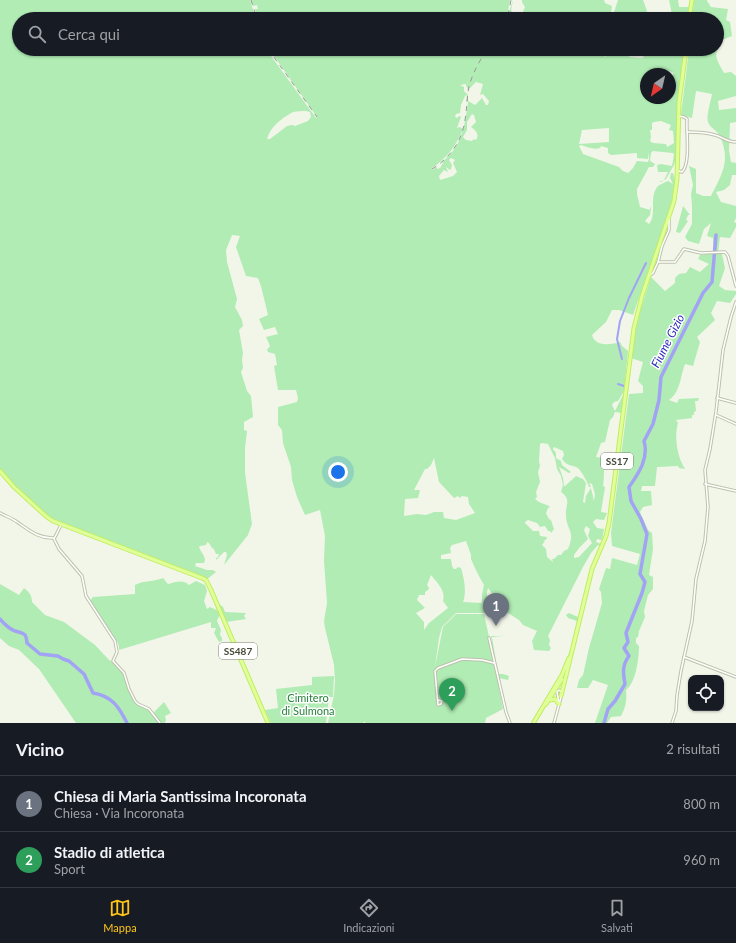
<!DOCTYPE html>
<html lang="it">
<meta charset="utf-8">
<style>
:root{--surface:#171b24;--page:#20242c;--text:#f1f3f6;--muted:#9ea1a6;--line:#363941;--accent:#ffc517}
body{margin:0;font-family:Lato,sans-serif;background:var(--page);color:var(--text)}
.controls{position:absolute;right:12px;bottom:12px;display:grid;overflow:hidden;border-radius:8px;box-shadow:0 1px 3px #0004}
.controls button{width:36px;height:36px;display:grid;place-items:center;padding:0;border:0;border-bottom:1px solid var(--line);background:var(--surface);color:var(--text);font:20px sans-serif}
.compass{position:absolute;left:640px;top:68px;width:36px;height:36px;border-radius:50%;background:var(--surface);box-shadow:0 1px 3px #0004;rotate:214deg}
.you{position:absolute;left:338px;top:472px;width:14px;height:14px;margin:-10px;border:3px solid #fff;border-radius:50%;background:#1a73e8;box-shadow:0 0 0 6px #1a73e833}
.badge{display:grid;place-items:center;width:26px;height:26px;border-radius:50%;background:var(--accent);color:#fff;font-size:13px;font-weight:700}
.pin{position:absolute;translate:-50% -33px;filter:drop-shadow(0 1px 2px #0008)}
.pin::after{content:'';position:absolute;top:21px;width:14px;height:12px;background:inherit;clip-path:polygon(0 0,100% 0,50% 100%)}
.list{margin:0;padding:0;list-style:none}
h2{display:flex;justify-content:space-between;align-items:center;height:52px;margin:0;padding:0 16px;font-size:17px}
h2 small{font-size:13px;font-weight:400;color:var(--muted)}
.list li{display:grid;grid-template-columns:26px 1fr auto;gap:12px;align-items:center;box-sizing:border-box;height:56px;padding:0 16px;border-top:1px solid var(--line)}
.list b{display:block;font-size:15px;white-space:nowrap}
.list p{margin:0;font-size:13px;white-space:nowrap;color:var(--muted)}
.list em{font-size:13px;font-style:normal;color:var(--muted)}
.icon{flex:none;width:22px;height:22px;fill:none;stroke:currentColor;stroke-width:2;stroke-linecap:round;stroke-linejoin:round}
.map{position:relative;flex:none;width:736px;height:723px;overflow:hidden}
.search{position:absolute;background:var(--surface);box-shadow:0 1px 3px #0004;left:12px;right:12px;top:12px;height:44px;display:flex;align-items:center;gap:10px;box-sizing:border-box;padding:0 14px;border-radius:22px;color:var(--muted);font-size:15px}
.sheet{height:164px;background:var(--surface)}
nav{display:flex;justify-content:space-around;align-items:center;box-sizing:border-box;height:56px;border-top:1px solid var(--line);background:var(--surface);font-size:11px;color:var(--muted)}
nav a{display:grid;justify-items:center;gap:2px}
nav .on{color:var(--accent)}
.map>svg:first-child{display:block}
.green{fill:#b0ecb3;fill-rule:evenodd}
.lines{fill:none;stroke-linecap:round;stroke-linejoin:round}
.canal{stroke:#a3a3f5;stroke-width:2}
.river{stroke:#a3a3f5;stroke-width:3.5}
.minor-casing{stroke:#bcc2ab;stroke-width:3.5}
.primary-casing{stroke:#c3ec61;stroke-width:5}
.minor{stroke:#fff;stroke-width:1.5}
.primary{stroke:#dfff99;stroke-width:3}
.rail{stroke:#999;stroke-width:1;stroke-dasharray:5 5;stroke-linecap:butt}
.labels{text-anchor:middle;stroke-width:3;stroke-linejoin:round;paint-order:stroke}
.shield{fill:#fff;stroke:#7e8073;stroke-width:1}
.shield-label{font-size:10px;font-weight:bold;fill:#464a37}
.park-label{font-size:11px;fill:#258139;stroke:#fff}
.water-label{font-size:12px;font-style:italic;fill:#2b28bf;stroke:#fff}
</style>
<div class="map">
<svg width="736" height="723" viewBox="0 0 736 723">
<rect width="100%" height="100%" fill="#f2f6e9"/>
<!-- green -->
<g class="green">
<path d="M 0,0 L 250,0 L 256,19 L 19,19 L 19,49 L 260,49 L 262,52 L 263,49 L 266,49 L 316,118 L 317,117 L 269,49 L 605,49 L 603,53 L 605,57 L 612,53 L 615,49 C 624,50 635,50 644,50 L 644,53 L 642,55 L 636,52 L 630,53 L 629,57 L 642,58 L 647,54 L 655,53 L 662,49 L 685,49 L 676,131 L 676,158 L 674,165 L 666,179 L 661,182 L 659,182 L 664,180 L 668,172 L 658,172 L 657,165 L 661,164 L 672,166 L 674,155 L 673,153 L 653,151 L 651,153 L 650,161 L 655,164 L 653,167 L 649,167 L 637,189 L 637,194 L 640,207 L 650,210 L 650,207 L 651,208 L 650,215 L 645,221 L 649,224 C 657,215 649,198 657,187 C 660,184 664,183 668,181 L 673,184 L 670,178 L 671,173 L 673,173 L 675,180 L 671,206 L 633,315 L 619,310 L 612,310 L 606,322 L 592,335 C 595,347 611,345 620,342 L 622,346 L 628,351 L 624,391 L 618,401 L 614,402 L 612,405 L 615,411 L 624,393 L 622,413 L 615,412 L 613,417 L 610,420 L 605,442 L 601,443 L 596,457 L 604,458 L 603,464 L 604,466 C 604,473 604,479 603,486 L 605,487 L 601,512 L 607,513 L 604,520 L 596,519 L 593,522 L 597,528 L 604,529 L 602,540 L 597,539 L 596,542 L 601,544 L 590,571 L 571,650 L 563,670 L 532,723 L 531,723 L 563,670 L 572,645 L 577,621 L 568,618 L 566,615 L 569,613 L 578,617 L 590,570 L 600,546 L 598,545 L 591,553 L 583,567 L 548,636 L 550,640 L 549,645 L 551,648 L 549,651 L 534,650 L 532,641 L 537,631 L 523,625 L 519,620 L 505,611 L 488,588 L 487,592 L 487,612 L 493,618 L 503,619 L 503,635 L 502,636 L 492,637 L 498,674 L 503,674 L 509,676 L 508,680 L 499,678 L 508,715 L 511,723 L 507,715 L 494,662 L 503,709 L 486,718 L 485,723 L 365,723 L 365,721 L 363,723 L 328,723 L 334,695 L 335,681 L 334,665 L 325,628 L 324,621 L 327,603 L 324,561 L 325,536 L 320,510 L 305,515 L 297,497 L 292,480 L 291,467 L 283,443 L 282,430 L 278,425 L 278,407 L 297,402 L 298,398 L 296,390 L 278,390 L 274,366 L 277,365 L 275,354 L 268,352 L 267,350 L 270,346 L 266,337 L 278,334 L 275,327 L 264,330 L 259,319 L 268,315 L 261,286 L 258,278 L 246,276 L 236,247 L 240,236 L 232,235 L 226,250 L 227,262 L 237,299 L 235,307 L 242,320 L 243,326 L 239,330 L 243,353 L 242,360 L 243,368 L 241,372 L 247,391 L 251,396 L 253,417 L 244,422 L 244,430 L 247,431 L 245,448 L 245,473 L 252,524 L 248,535 L 224,565 L 227,555 L 226,552 L 224,552 L 216,560 L 216,558 L 218,557 L 219,554 L 216,554 L 214,549 L 212,548 L 209,543 L 207,542 L 206,545 L 200,546 L 199,547 C 201,553 207,557 204,563 L 196,563 L 195,566 L 207,570 L 213,570 L 216,572 L 206,580 L 202,578 L 61,525 C 39,515 14,491 0,471 ZM 662,68 L 674,73 L 670,80 L 670,98 L 646,98 L 646,74 L 659,74 ZM 476,82 L 483,84 L 480,95 L 483,94 L 489,101 L 488,105 L 486,105 L 482,98 L 475,105 L 468,101 L 468,95 L 464,91 L 464,87 L 460,85 L 466,84 L 466,87 L 467,86 L 468,90 ZM 467,95 L 466,102 L 468,102 C 465,125 462,147 442,162 L 443,163 L 441,166 L 441,167 L 438,169 L 436,167 L 432,170 L 432,168 C 447,158 456,146 463,129 L 460,127 L 457,128 L 461,117 L 459,116 L 457,118 L 455,117 L 456,114 L 460,113 L 461,105 L 465,96 ZM 306,111 L 310,112 L 311,117 L 308,121 L 295,126 L 292,125 L 287,126 L 270,139 L 267,139 C 270,127 282,118 293,112 C 297,111 302,111 306,111 ZM 472,114 L 474,115 L 476,122 L 471,127 C 475,130 480,134 476,140 L 474,139 L 472,141 L 466,140 L 463,137 L 467,130 L 467,122 ZM 661,121 L 671,125 L 669,130 L 673,131 L 674,143 L 667,147 L 666,144 L 653,143 L 650,141 L 651,137 L 650,130 L 652,130 L 652,123 L 654,122 ZM 609,128 L 609,142 L 579,144 L 582,130 ZM 581,145 C 588,147 593,150 600,148 L 601,146 L 608,148 L 608,153 L 611,155 L 637,153 L 637,158 L 648,159 L 648,152 L 649,159 L 648,162 L 637,161 L 633,168 L 628,173 L 623,171 L 619,167 L 583,154 L 579,146 ZM 451,158 L 455,160 L 453,163 L 457,172 L 453,176 L 440,180 L 439,176 L 444,170 L 448,172 L 446,167 L 450,170 L 451,169 L 452,165 L 449,160 ZM 542,443 L 548,444 L 555,458 L 557,469 L 561,476 L 563,485 L 561,492 C 572,500 565,505 566,515 C 566,530 576,530 568,549 L 564,551 L 561,555 L 558,555 L 554,559 L 552,559 L 553,562 L 547,557 L 546,549 L 542,545 L 545,541 L 543,540 L 546,540 L 547,537 L 540,536 L 539,531 L 533,531 L 525,523 L 525,522 L 528,520 L 537,523 L 540,527 L 545,526 L 548,531 L 550,531 L 551,533 L 554,529 L 551,520 L 549,519 L 546,513 L 548,508 L 550,507 L 549,506 L 539,502 L 535,499 L 537,497 L 536,492 L 540,482 L 538,472 L 540,466 L 539,461 L 540,444 ZM 554,447 L 563,451 L 564,455 L 562,459 C 568,468 574,464 579,469 C 583,474 587,481 589,487 L 591,487 L 589,483 L 592,484 L 595,494 L 594,501 L 591,488 L 586,496 L 585,503 L 583,502 L 586,483 L 583,479 L 576,476 L 565,486 L 564,486 L 563,478 L 559,467 L 569,473 L 571,472 L 562,465 L 561,461 L 556,458 L 556,453 L 553,449 ZM 434,458 L 439,482 L 454,498 L 458,496 L 460,498 L 462,496 L 468,497 L 469,504 L 475,513 L 456,520 L 444,518 L 443,512 L 434,512 L 426,515 L 417,514 L 404,516 L 405,499 L 418,498 L 420,490 L 414,490 L 425,469 L 427,469 L 431,465 ZM 586,526 L 590,529 L 588,536 L 592,543 L 579,557 L 574,558 L 574,555 L 579,548 L 588,539 L 584,530 ZM 466,541 L 471,555 L 471,559 C 475,568 479,577 484,585 L 482,594 L 482,603 L 463,602 C 467,592 464,578 461,568 L 458,567 L 456,569 L 454,569 L 452,566 L 451,559 L 441,559 L 441,555 L 451,553 L 450,548 L 452,545 ZM 431,575 C 437,583 446,590 443,601 L 448,608 L 429,623 L 424,630 L 424,622 L 416,613 L 425,608 L 417,600 L 419,595 L 425,595 L 425,592 L 428,590 L 429,588 L 427,585 ZM 456,613 L 487,613 L 493,618 L 503,619 L 503,635 L 501,636 L 491,636 L 494,660 L 484,614 L 456,614 L 443,627 L 435,667 L 439,638 L 442,627 Z"/>
<path d="M 251,0 L 510,0 L 507,15 L 508,15 L 513,0 L 511,10 L 515,15 L 518,16 L 522,14 L 525,7 L 522,2 L 522,0 L 604,0 L 605,3 L 612,6 L 611,12 L 613,15 L 618,0 L 643,0 L 647,11 L 644,19 L 258,19 L 255,9 L 258,9 L 257,5 L 253,6 Z"/>
<path d="M 669,0 L 678,0 L 679,7 L 689,7 L 688,19 L 673,19 Z"/>
<path d="M 694,0 L 707,0 L 707,1 L 711,7 L 728,9 L 726,20 L 730,22 L 732,36 L 722,40 C 722,46 719,47 717,51 C 714,58 721,67 724,73 L 731,72 L 736,76 L 736,96 L 718,101 L 719,110 L 736,108 L 736,122 L 730,123 L 729,151 L 731,162 L 736,163 L 736,175 L 732,175 L 730,185 L 724,190 L 716,192 L 721,202 L 736,206 L 736,218 L 734,222 L 736,223 L 736,227 L 730,238 L 720,237 L 718,253 L 722,254 L 725,268 L 719,286 L 725,290 L 736,291 L 736,294 L 730,303 L 717,301 L 711,313 L 715,320 L 697,337 L 700,342 L 693,366 L 685,364 C 680,377 681,391 669,400 L 677,403 L 679,399 L 699,398 L 698,401 L 695,401 L 696,411 L 694,412 L 694,415 L 692,415 L 692,418 L 676,420 L 678,423 C 674,436 677,457 685,469 L 679,468 L 678,466 L 657,467 L 655,486 L 642,486 L 641,491 L 651,491 L 652,505 L 643,507 L 640,512 L 648,530 L 652,533 L 653,549 L 649,575 L 653,577 L 653,589 L 648,595 L 644,611 L 645,617 L 639,631 L 638,637 L 636,638 L 636,643 L 639,646 C 639,658 636,683 626,690 C 627,700 626,707 621,716 L 611,717 L 607,723 L 595,723 L 608,685 L 593,680 L 588,688 L 577,688 L 579,680 L 583,675 L 589,648 L 602,603 L 601,592 L 599,589 L 606,568 L 610,569 L 612,558 L 637,565 L 640,554 L 612,546 L 611,533 L 629,394 L 643,393 L 643,386 L 638,381 L 643,362 L 631,358 L 636,324 L 651,277 L 665,291 L 675,283 L 675,278 L 679,274 L 686,273 L 690,267 L 700,272 L 709,264 L 698,259 L 700,255 L 713,253 L 713,238 L 707,236 L 711,223 L 704,229 L 699,244 L 688,241 L 685,237 L 692,224 L 692,205 L 691,194 L 693,185 L 689,166 L 696,169 L 696,193 L 703,196 L 711,196 C 722,174 731,161 720,136 C 717,130 710,128 708,122 C 706,116 711,100 712,94 L 696,91 L 692,118 L 681,115 L 689,49 L 717,49 L 717,19 L 692,19 Z"/>
<path d="M 683,206 L 690,215 L 688,215 L 686,220 L 688,221 L 680,233 L 676,232 Z"/>
<path d="M 163,578 L 168,584 C 176,582 182,579 189,585 L 196,581 L 205,585 L 207,591 L 204,601 L 207,609 L 210,607 L 219,611 C 221,616 218,617 217,621 L 221,630 L 220,635 L 222,638 L 222,641 L 219,642 L 214,633 L 216,628 L 211,628 L 211,622 L 119,650 C 120,643 114,636 109,632 L 90,601 L 93,597 L 135,594 L 135,585 C 144,580 154,582 163,578 Z"/>
<path d="M 0,584 L 19,595 L 24,588 C 29,592 32,595 32,602 L 45,615 L 64,622 L 95,645 L 109,660 L 113,662 L 124,674 L 131,694 L 138,704 L 149,709 L 156,717 L 154,712 L 164,702 L 171,713 L 165,716 L 166,720 L 165,723 L 162,723 L 157,719 L 160,723 L 76,723 L 39,669 L 19,650 L 9,646 L 0,638 Z"/>
<path d="M 219,604 L 223,607 L 225,612 L 246,613 L 244,616 L 246,619 L 226,622 Z"/>
<path d="M 334,676 L 333,697 L 329,697 L 326,723 L 271,723 L 265,710 L 278,708 L 276,689 L 312,685 L 312,677 Z"/>
</g>
<g class="lines">
<!-- canal -->
<g class="canal">
<path d="M 622,359 L 617,339 L 620,321 L 629,298 L 646,263"/>
<path d="M 618,384 L 624,386"/>
</g>
<!-- river -->
<g class="river">
<path d="M 0,619 C 3,623 11,630 15,631 C 24,634 26,632 27,643 L 40,654 L 58,656 L 63,659 L 69,661 L 84,674 L 93,693 C 112,696 119,707 127,723"/>
<path d="M 604,723 L 608,709 L 615,701 L 625,684 C 623,673 622,665 629,656 L 624,648 L 628,642 L 626,633 L 642,593 L 645,582 L 640,574 L 647,534 L 641,519 L 631,501 L 629,487 C 639,473 649,458 644,441 L 653,424 L 659,400 L 661,377 L 703,293 L 712,282 L 716,235"/>
</g>
<!-- minor casing -->
<g class="minor-casing">
<g id="minor">
<path d="M 687,132 C 696,132 706,132 715,135 C 723,137 727,142 736,142"/>
<path d="M 679,171 L 682,172 C 691,163 686,132 687,119 L 684,117 L 679,116"/>
<path d="M 658,262 L 675,262 L 684,249 L 701,253 L 725,252 L 728,256 L 736,286"/>
<path d="M 650,275 L 653,273 L 658,262 L 662,246 L 669,230 L 669,219"/>
<path d="M 717,398 L 736,403"/>
<path d="M 716,415 L 736,424"/>
<path d="M 705,484 L 736,491"/>
<path d="M 0,513 C 5,516 12,518 17,522 C 29,530 39,539 54,538"/>
<path d="M 61,525 L 54,539 L 59,549 L 82,576 L 86,596 L 115,641 L 117,652 L 113,661 L 124,673 L 129,689 L 135,701 L 138,704 L 149,709 L 160,723"/>
<path d="M 489,638 L 506,712 L 510,723"/>
<path d="M 684,657 L 736,677"/>
<path d="M 438,700 L 442,701 L 441,704 L 438,705 L 435,671 L 438,668 L 462,659 L 482,660 L 494,663"/>
<path d="M 559,703 L 557,692 L 559,690 L 562,692"/>
<path d="M 554,723 L 561,697"/>
<path d="M 672,723 L 676,711 L 677,695 L 681,671 L 692,621 L 696,579 L 705,541 L 708,507 L 705,470 L 710,449 L 716,412 L 723,350 L 731,317 L 736,302"/>
</g>
</g>
<!-- primary casing -->
<g class="primary-casing">
<g id="primary">
<path d="M 689,19 L 692,0"/>
<path d="M 0,471 L 14,487 L 47,517 L 53,521 L 202,578 L 206,580 L 211,590 L 268,723"/>
<path d="M 561,696 L 592,569 L 606,536 L 609,523 L 634,328 L 642,296 L 674,201 L 677,179 L 679,103 L 686,49"/>
<path d="M 550,700 L 555,699 L 559,704"/>
<path d="M 546,704 L 562,679"/>
<path d="M 534,722 L 562,675 L 569,658"/>
</g>
</g>
<!-- minor -->
<use href="#minor" class="minor"/>
<!-- primary -->
<use href="#primary" class="primary"/>
<!-- rail -->
<g class="rail">
<path d="M 251,0 L 257,19"/>
<path d="M 508,15 L 511,0"/>
<path d="M 268,49 L 317,117"/>
<path d="M 432,169 C 450,158 462,141 465,120 C 467,108 467,97 469,86 C 473,73 479,61 487,50"/>
</g>
</g>
<g class="labels">
<!-- shield labels -->
<g class="shield">
<rect x="601" y="453" width="32" height="16" rx="3"/>
<rect x="219" y="643" width="38" height="16" rx="3"/>
</g>
<g class="shield-label">
<text x="617" y="465">SS17</text>
<text x="238" y="655">SS487</text>
</g>
<!-- park labels -->
<g class="park-label">
<text x="308" y="702">Cimitero<tspan x="308" dy="13">di Sulmona</tspan></text>
</g>
<!-- water labels -->
<g class="water-label">
<text transform="translate(668 341) rotate(-63)" y="4">Fiume Gizio</text>
</g>
</g>
</svg>
<div class="controls">
<button><svg class="icon" aria-label="locate" viewBox="0 0 24 24"><circle cx="12" cy="12" r="6"/><path d="M12 2v4M12 18v4M2 12h4M18 12h4"/></svg></button>
</div>
<svg class="compass" viewBox="-18 -18 36 36"><path d="M0-13l5 13h-10z" fill="#e53935"/><path d="M0 13l5-13h-10z" fill="#9ea1a6"/></svg>
<div class="you"></div>
<div class="pin badge" style="left:496px;top:626px;background:#6b7280">1</div>
<div class="pin badge" style="left:452px;top:711px;background:#2e9e5b">2</div>
<div class="search"><svg class="icon" aria-label="search" viewBox="0 0 24 24"><circle cx="10" cy="10" r="6"/><path d="M15 15l6 6"/></svg>Cerca qui</div>
</div>
<section class="sheet">
<h2>Vicino<small>2 risultati</small></h2>
<ul class="list">
<li><span class="badge" style="background:#6b7280">1</span><div><b>Chiesa di Maria Santissima Incoronata</b><p>Chiesa · Via Incoronata</p></div><em>800 m</em></li>
<li><span class="badge" style="background:#2e9e5b">2</span><div><b>Stadio di atletica</b><p>Sport</p></div><em>960 m</em></li>
</ul>
</section>
<nav>
<a class="on"><svg class="icon" aria-label="map" viewBox="0 0 24 24"><path d="M3 6l6-2 6 2 6-2v14l-6 2-6-2-6 2zM9 4v14M15 6v14"/></svg>Mappa</a>
<a><svg class="icon" aria-label="directions" viewBox="0 0 24 24"><path d="M12 3l9 9-9 9-9-9zM9 14v-3h6M13 9l2 2-2 2"/></svg>Indicazioni</a>
<a><svg class="icon" aria-label="saved" viewBox="0 0 24 24"><path d="M7 4h10v16l-5-4-5 4z"/></svg>Salvati</a>
</nav>
